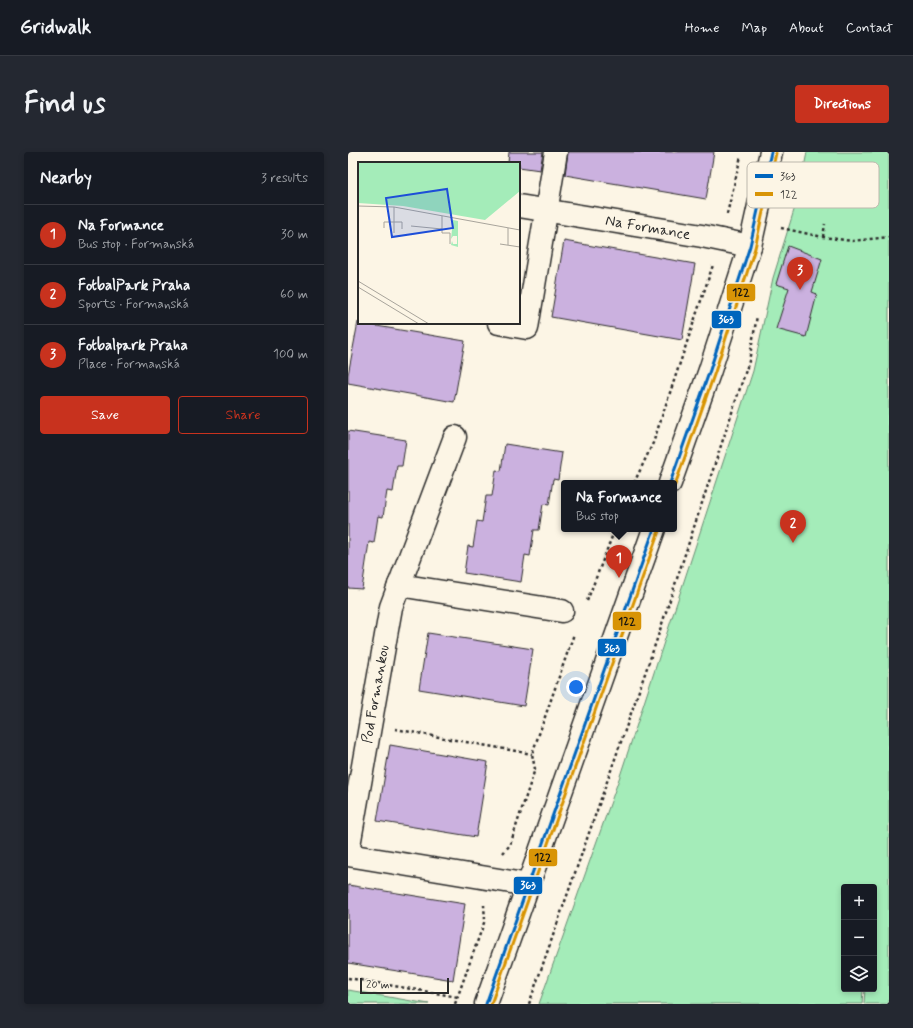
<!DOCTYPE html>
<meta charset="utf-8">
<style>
:root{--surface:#171b24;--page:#242831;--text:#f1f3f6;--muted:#9ea1a6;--line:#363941;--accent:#c8321e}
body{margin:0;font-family:Mynerve,sans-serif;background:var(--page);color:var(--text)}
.controls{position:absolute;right:12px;bottom:12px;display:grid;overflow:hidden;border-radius:4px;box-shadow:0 2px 6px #0003}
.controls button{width:36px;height:36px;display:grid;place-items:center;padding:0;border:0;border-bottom:1px solid var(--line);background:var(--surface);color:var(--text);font:20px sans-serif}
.scale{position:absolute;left:12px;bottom:10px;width:89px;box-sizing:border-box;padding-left:4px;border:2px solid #2b2b2b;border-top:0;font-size:11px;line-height:14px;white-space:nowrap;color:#2b2b2b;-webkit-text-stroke:3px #fcf5e5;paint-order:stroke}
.you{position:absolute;left:228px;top:535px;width:14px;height:14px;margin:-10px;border:3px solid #fff;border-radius:50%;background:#1a73e8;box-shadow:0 0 0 6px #1a73e833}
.badge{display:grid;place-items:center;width:26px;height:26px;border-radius:50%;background:var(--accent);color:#fff;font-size:13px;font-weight:700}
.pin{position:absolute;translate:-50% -33px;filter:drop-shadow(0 1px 2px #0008)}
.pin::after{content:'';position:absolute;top:21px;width:14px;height:12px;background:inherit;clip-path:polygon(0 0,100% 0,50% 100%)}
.popup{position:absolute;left:213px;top:328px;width:116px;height:52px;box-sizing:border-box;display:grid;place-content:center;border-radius:4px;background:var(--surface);filter:drop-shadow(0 1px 3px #0005);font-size:13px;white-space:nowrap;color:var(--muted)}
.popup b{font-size:15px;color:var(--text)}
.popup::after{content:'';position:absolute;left:50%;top:100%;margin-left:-8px;border:8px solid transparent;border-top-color:var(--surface)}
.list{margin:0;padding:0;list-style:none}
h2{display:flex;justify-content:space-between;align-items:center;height:52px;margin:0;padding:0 16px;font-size:17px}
h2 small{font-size:13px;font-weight:400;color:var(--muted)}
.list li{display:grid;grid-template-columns:26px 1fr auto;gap:12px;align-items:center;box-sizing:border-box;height:60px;padding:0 16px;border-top:1px solid var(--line)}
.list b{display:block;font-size:15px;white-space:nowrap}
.list p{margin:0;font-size:13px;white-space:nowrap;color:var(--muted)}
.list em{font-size:13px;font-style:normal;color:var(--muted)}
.actions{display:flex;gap:8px;padding:12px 16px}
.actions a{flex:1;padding:9px 0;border:1px solid var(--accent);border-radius:4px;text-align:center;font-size:14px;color:var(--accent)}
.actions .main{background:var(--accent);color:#fff}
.icon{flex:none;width:22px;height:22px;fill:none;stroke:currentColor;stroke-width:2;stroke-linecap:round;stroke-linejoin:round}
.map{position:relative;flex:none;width:541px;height:852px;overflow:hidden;border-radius:4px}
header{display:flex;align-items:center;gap:24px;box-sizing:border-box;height:56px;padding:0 20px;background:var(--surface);border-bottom:1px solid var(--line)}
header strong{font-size:19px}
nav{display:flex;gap:22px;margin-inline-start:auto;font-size:14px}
.intro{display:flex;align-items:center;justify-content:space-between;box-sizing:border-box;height:96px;padding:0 24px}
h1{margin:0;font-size:28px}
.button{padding:10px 18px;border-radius:4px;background:var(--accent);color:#fff;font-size:14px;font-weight:700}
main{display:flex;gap:24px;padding:0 24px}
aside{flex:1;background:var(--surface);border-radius:4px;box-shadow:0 2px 6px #0003}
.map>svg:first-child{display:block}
.green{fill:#a4ecb9;stroke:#688c72}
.building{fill:#cbb1df;stroke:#2b2b2b}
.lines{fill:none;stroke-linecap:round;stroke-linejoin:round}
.street-casing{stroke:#2b2b2b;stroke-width:25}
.secondary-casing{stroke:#2b2b2b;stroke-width:25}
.path{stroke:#2b2b2b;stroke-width:2.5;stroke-dasharray:3 3;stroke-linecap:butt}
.street{stroke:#fcf5e5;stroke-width:22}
.secondary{stroke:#fcf5e5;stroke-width:22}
.bus-1-casing{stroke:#fcf5e5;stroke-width:6}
.bus-2-casing{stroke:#fcf5e5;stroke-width:6}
.bus-1{stroke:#0065bd;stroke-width:3}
.bus-2{stroke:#d89406;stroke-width:3}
.labels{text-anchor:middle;stroke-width:3;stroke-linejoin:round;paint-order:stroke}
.street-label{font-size:15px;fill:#2b2b2b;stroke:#fcf5e5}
.inset-road{fill:none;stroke:#a8a49b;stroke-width:1}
.view{fill:#1d4ed8;fill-opacity:0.15;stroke:#1d4ed8;stroke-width:2}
.inset-edge{fill:none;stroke:#2b2b2b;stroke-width:2}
.key{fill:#fcf5e5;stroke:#bdb8ad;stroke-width:1}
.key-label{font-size:11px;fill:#2b2b2b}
.line-badge{stroke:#fcf5e5;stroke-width:1.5}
.badge-label{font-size:11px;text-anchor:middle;font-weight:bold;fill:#fff}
.pale-badge-label{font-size:11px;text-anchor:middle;font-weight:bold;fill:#111}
</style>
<header>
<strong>Gridwalk</strong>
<nav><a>Home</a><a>Map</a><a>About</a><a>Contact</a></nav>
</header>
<div class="intro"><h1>Find us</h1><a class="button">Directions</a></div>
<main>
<aside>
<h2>Nearby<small>3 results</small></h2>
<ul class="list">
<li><span class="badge">1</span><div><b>Na Formance</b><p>Bus stop · Formanská</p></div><em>30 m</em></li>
<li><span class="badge">2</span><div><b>FotbalPark Praha</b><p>Sports · Formanská</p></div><em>60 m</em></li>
<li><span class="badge">3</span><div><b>Fotbalpark Praha</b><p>Place · Formanská</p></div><em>100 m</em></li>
</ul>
<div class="actions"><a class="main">Save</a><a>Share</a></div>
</aside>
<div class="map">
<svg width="541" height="852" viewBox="0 0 541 852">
<rect width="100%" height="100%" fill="#fcf5e5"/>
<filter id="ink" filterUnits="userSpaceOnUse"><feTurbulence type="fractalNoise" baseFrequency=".025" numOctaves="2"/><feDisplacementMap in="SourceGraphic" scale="8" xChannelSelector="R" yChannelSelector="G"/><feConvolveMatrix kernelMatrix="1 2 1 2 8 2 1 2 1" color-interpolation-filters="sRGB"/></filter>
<g filter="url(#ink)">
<!-- green -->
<g class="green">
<path d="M 459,0 L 541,0 L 541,852 L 516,852 L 517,837 L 526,837 L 526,735 L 496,735 L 496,837 L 515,837 L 514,852 L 191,852 L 272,624 L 405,219 L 425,126 L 451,42 Z"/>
<path d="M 0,838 L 81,852 L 0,852 Z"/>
</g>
<!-- building -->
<g class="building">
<path d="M 161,0 L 195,0 L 192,18 L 171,15 L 171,11 L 160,11 Z"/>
<path d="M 220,0 L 366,0 L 358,47 L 217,23 Z"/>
<path d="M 216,89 L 347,112 L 334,188 L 203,165 Z"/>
<path d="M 440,94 L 474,107 L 464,140 L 469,142 L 458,185 L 428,177 L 441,136 L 428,132 Z"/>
<path d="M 10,170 L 11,171 L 117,189 L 106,250 L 0,231 L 0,223 Z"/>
<path d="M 0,279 L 58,288 L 54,314 L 49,314 L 45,340 L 39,339 L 35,365 L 30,364 L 26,391 L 21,390 L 14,437 L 0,436 Z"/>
<path d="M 157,292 L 214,301 L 210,328 L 205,327 L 201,353 L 195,352 L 191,378 L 186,378 L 182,404 L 177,403 L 173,430 L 116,421 L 120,394 L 125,395 L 129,369 L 134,370 L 138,344 L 144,344 L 148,318 L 153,319 Z"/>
<path d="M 80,481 L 185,497 L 176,554 L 71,537 Z"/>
<path d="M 42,593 L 140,610 L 128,685 L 29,669 Z"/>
<path d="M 0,733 L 117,752 L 105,828 L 0,811 Z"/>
</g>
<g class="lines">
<!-- street casing -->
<g class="street-casing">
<g id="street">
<path d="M 171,54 L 354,84 L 402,94"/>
<path d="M 151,171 L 179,176 L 208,0"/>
<path d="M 51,433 L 214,459"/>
<path d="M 0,699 L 43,455 L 107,285"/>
<path d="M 0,703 L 181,733"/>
</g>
</g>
<!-- secondary casing -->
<g class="secondary-casing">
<g id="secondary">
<path d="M 322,331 L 362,218 L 402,94 L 423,0"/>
<path d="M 138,852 L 306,377"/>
</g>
</g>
<!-- path -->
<g class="path">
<path d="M 379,62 L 393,4"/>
<path d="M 433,76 L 475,85 L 504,89 L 541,85"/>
<path d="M 475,85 L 477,72"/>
<path d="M 286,331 L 305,291 L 365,113"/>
<path d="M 239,449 L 267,377"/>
<path d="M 47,577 L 184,602"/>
<path d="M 155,701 L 162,693 L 187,617 L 184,602 L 226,482"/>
<path d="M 0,826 L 110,845"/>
<path d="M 107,852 L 137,768 L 136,753"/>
<path d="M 181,852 L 308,490 L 401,209 L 409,164"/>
</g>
<!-- street -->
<use href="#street" class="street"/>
<!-- secondary -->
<use href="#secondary" class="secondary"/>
<!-- bus-1 casing -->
<g class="bus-1-casing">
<g id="bus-1">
<path d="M 322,331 L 362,218 L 402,94 L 423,0"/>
<path d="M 138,852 L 306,377"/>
</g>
</g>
<!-- bus-2 casing -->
<g class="bus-2-casing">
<g id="bus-2">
<path d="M 327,333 L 367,220 L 407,96 L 428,1"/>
<path d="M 143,852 L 311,379"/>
</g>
</g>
<!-- bus-1 -->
<use href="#bus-1" class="bus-1"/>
<!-- bus-2 -->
<use href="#bus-2" class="bus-2"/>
</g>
</g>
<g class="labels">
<!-- street labels -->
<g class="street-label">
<text transform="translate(300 75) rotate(10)" y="5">Na Formance</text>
<text transform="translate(27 542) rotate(-80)" y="5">Pod Formankou</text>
</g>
</g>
<!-- overview -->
<g transform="translate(10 10)">
<rect width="162" height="162" fill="#fcf5e5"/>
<path d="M 0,0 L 162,0 L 162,29 L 127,58 L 45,44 L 0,41 ZM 95,58 L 100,59 L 100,85 L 93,83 L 94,79 L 95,82 L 99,82 L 99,74 L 95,74 L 93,77 Z" fill="#a4ecb9"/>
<path class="inset-road" d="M 0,44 L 36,45 L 162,68M 84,54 L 84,71 L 92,71 L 92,82M 53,64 L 84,67M 26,66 L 26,60 L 44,60 L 44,67M 36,71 L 36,45M 142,82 L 162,85M 150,83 L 150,66M 0,119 L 71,162M 0,125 L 61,162"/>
<path class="view" d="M 89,27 L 95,66 L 34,75 L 28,36 Z"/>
<rect width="162" height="162" class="inset-edge"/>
</g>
<!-- legend -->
<rect x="399" y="10" width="132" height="46" rx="6" class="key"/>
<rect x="407" y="22" width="18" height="4" fill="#0065bd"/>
<rect x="407" y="40" width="18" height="4" fill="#d89406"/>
<g class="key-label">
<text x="432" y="28">363</text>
<text x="432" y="46">122</text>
</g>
<g class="line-badge">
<rect x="378" y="131" width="30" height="19" rx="4" fill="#d89406"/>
<rect x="363" y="158" width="31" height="19" rx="4" fill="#0065bd"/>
<rect x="264" y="459" width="30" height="20" rx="4" fill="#d89406"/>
<rect x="249" y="486" width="30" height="19" rx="4" fill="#0065bd"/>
<rect x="180" y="696" width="30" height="19" rx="4" fill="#d89406"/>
<rect x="165" y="724" width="30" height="19" rx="4" fill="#0065bd"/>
</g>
<g class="badge-label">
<text x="378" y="171">363</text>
<text x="264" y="500">363</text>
<text x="180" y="737">363</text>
</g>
<g class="pale-badge-label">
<text x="393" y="144">122</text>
<text x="279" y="473">122</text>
<text x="195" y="709">122</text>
</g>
</svg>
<div class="controls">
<button>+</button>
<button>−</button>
<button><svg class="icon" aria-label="layers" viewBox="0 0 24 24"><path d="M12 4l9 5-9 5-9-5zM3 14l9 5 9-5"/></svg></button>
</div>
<div class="scale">20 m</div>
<div class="you"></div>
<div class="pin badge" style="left:271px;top:426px">1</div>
<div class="popup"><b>Na Formance</b>Bus stop</div>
<div class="pin badge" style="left:445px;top:391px">2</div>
<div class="pin badge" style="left:452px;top:138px">3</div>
</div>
</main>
